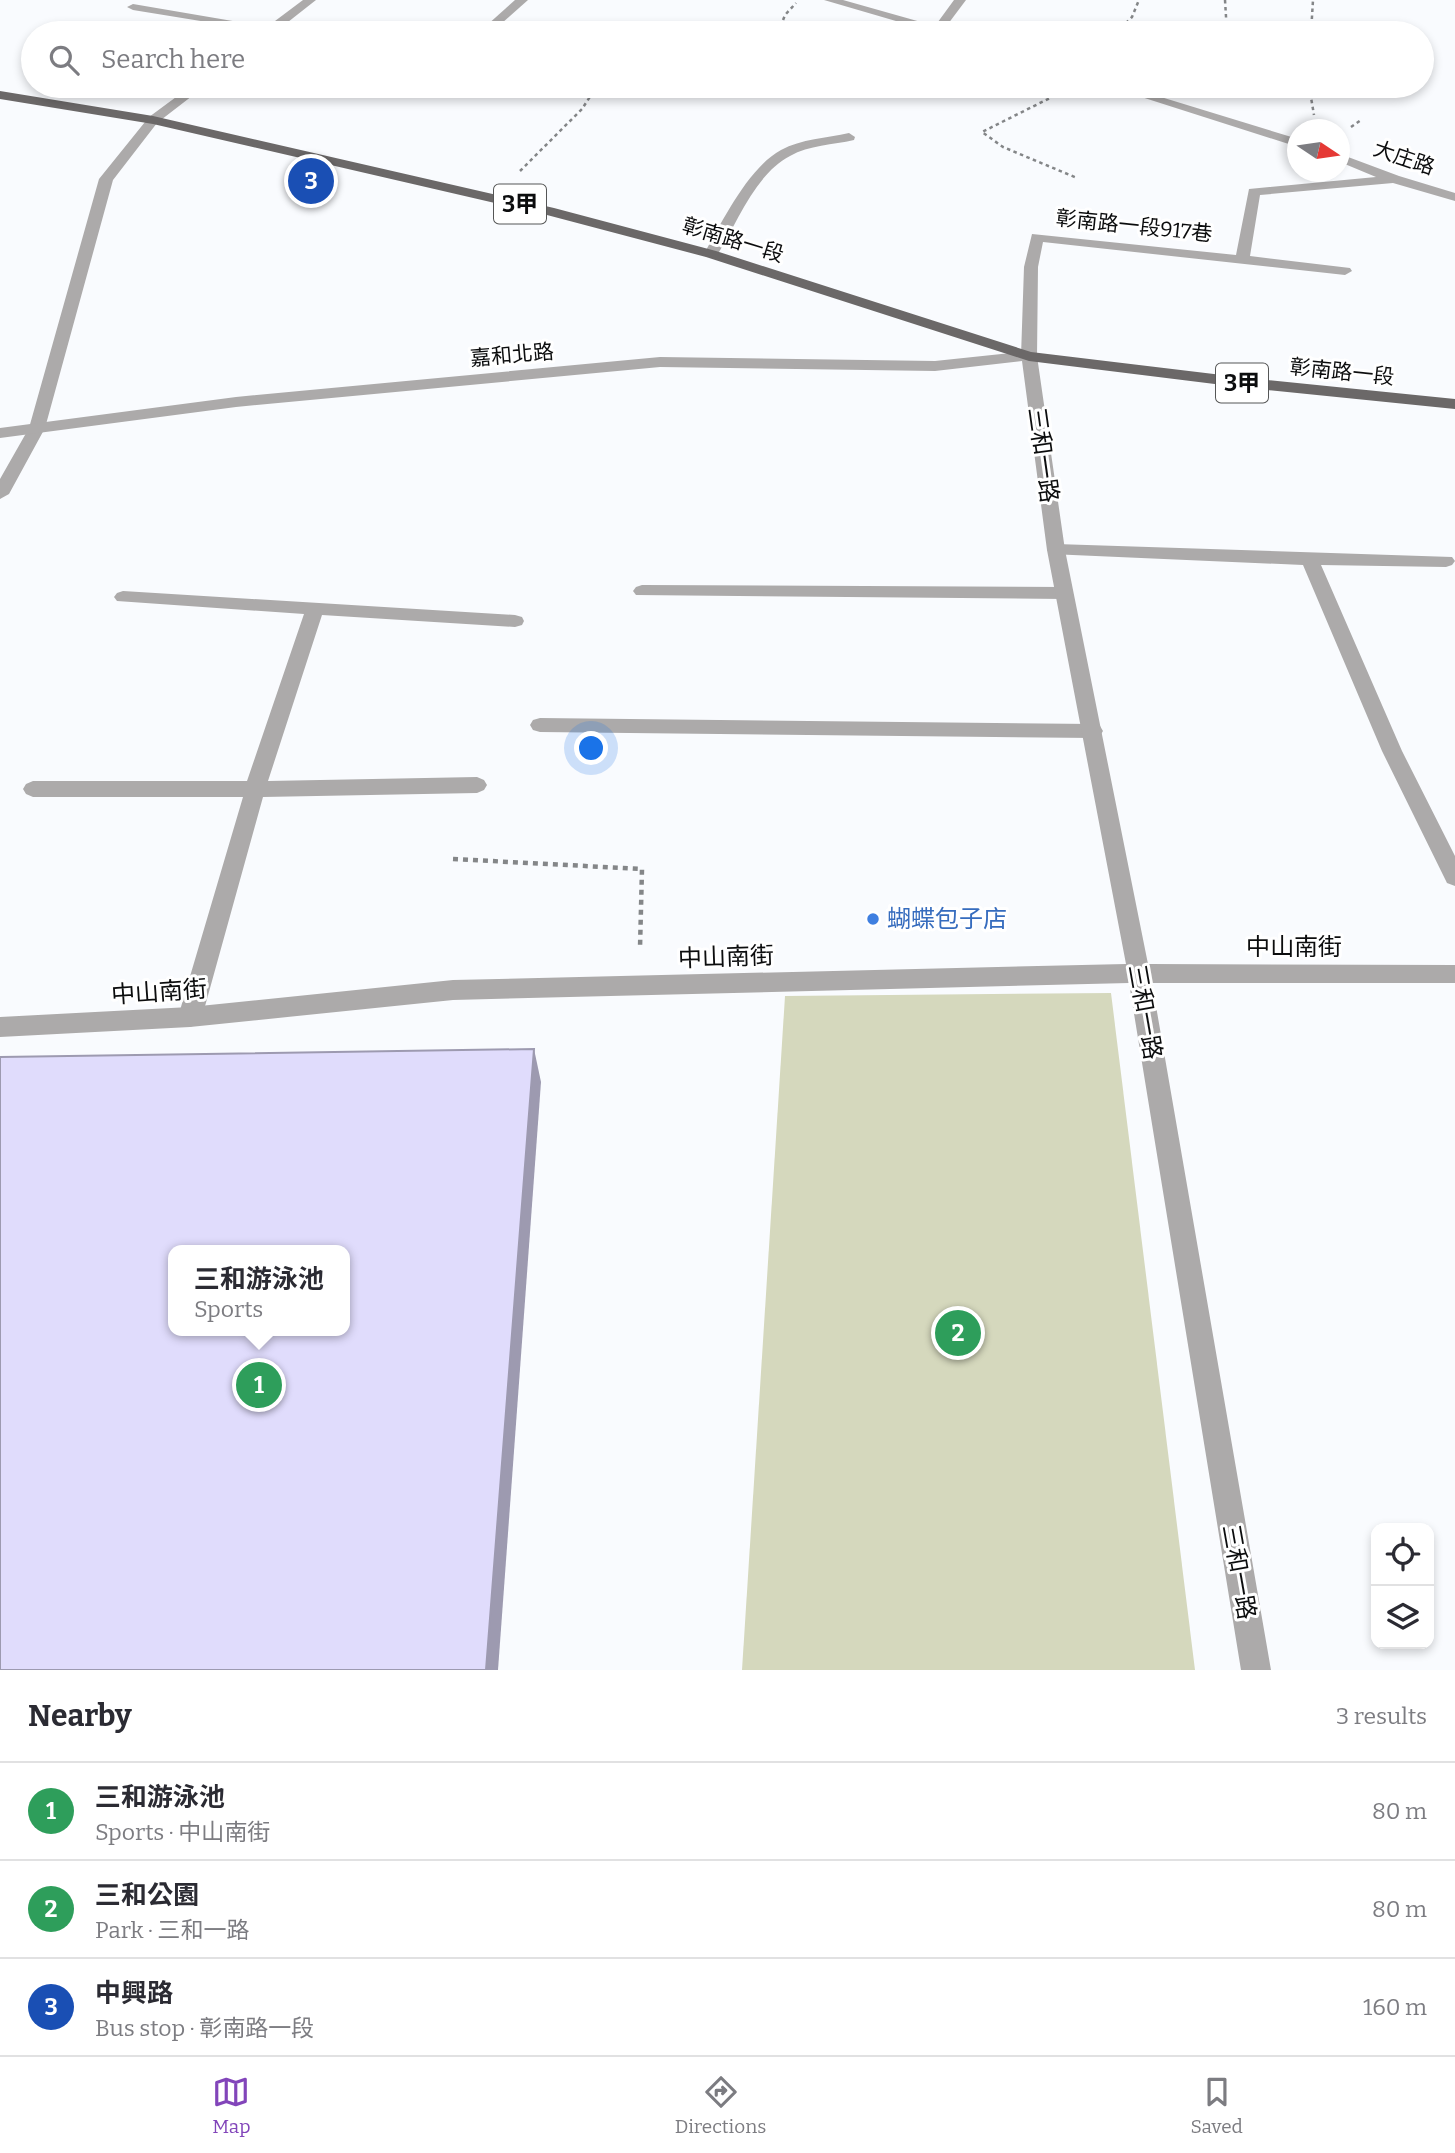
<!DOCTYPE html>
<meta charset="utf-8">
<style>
:root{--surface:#fff;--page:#f7f7f7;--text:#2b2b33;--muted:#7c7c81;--line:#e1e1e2;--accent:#8245ba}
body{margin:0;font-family:Bitter,"Noto Sans TC",serif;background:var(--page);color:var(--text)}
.controls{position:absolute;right:21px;bottom:21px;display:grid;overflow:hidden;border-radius:14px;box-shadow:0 4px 10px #0003}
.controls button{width:63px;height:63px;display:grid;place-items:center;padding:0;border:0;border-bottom:2px solid var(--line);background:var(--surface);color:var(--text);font:35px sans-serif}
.compass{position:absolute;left:1287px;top:119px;width:63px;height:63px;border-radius:50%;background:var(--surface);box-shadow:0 4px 10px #0003;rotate:103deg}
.you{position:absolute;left:592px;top:749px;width:24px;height:24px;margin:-18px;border:5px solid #fff;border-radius:50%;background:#1a73e8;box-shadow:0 0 0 10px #1a73e833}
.badge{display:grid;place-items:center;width:46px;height:46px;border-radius:50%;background:var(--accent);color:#fff;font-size:23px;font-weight:700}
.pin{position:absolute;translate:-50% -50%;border:4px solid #fff;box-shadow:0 2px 7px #0006}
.popup{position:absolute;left:168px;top:1245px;width:182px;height:91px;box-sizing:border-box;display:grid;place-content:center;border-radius:14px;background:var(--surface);filter:drop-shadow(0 2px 5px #0005);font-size:23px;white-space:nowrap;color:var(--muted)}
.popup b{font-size:26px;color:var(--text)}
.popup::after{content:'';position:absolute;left:50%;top:100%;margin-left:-14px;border:14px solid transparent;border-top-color:var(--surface)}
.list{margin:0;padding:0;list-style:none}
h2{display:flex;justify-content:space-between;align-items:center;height:91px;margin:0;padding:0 28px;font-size:30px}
h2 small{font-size:23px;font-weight:400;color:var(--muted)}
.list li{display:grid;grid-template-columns:46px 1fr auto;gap:21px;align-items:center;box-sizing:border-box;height:98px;padding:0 28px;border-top:2px solid var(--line)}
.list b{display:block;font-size:26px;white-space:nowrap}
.list p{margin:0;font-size:23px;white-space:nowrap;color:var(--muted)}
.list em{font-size:23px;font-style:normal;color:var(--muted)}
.icon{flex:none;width:38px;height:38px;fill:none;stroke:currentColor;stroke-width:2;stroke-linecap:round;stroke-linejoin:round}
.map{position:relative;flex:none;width:1455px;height:1670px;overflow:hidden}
.search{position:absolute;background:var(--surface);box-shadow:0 4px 10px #0003;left:21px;right:21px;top:21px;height:77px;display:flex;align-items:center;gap:18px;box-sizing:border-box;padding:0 24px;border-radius:38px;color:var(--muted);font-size:26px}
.sheet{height:385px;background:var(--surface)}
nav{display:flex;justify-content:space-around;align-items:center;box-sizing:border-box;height:98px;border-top:2px solid var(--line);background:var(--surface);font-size:19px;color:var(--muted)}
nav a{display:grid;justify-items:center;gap:4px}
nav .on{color:var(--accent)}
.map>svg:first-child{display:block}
.green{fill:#d5d8bd}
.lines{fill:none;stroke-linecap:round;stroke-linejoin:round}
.path-far1{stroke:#848688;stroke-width:2.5;stroke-dasharray:3.5 3.5;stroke-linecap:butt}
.path{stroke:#848688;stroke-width:4.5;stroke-dasharray:5 5;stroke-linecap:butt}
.lane{fill:#acaaaa;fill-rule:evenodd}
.street{fill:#acaaaa;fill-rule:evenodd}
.primary{fill:#6b6868;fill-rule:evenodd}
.shaded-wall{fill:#9d9ab0}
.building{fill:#e0dcfc;stroke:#9d9ab0;stroke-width:2;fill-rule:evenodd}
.shop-dot{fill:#3f7fe0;stroke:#fff;stroke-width:2.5}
.labels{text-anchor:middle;stroke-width:6;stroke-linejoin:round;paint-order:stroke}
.far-street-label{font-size:21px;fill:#0c0d0e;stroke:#fff}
.shield{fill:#fff;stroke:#555656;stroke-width:2}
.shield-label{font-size:23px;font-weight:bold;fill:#0c0d0e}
.street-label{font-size:24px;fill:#0c0d0e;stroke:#fff}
.shop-label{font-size:24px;fill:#366cbe;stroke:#fff;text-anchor:start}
</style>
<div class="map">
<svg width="1455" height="1670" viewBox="0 0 1455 1670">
<rect width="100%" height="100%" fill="#f9fbfe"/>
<!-- green -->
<path class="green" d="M 1111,993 L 1195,1670 L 742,1670 L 785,996 Z"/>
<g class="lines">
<!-- path-far1 -->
<g class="path-far1">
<path d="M 1225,0 L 1227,33"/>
<path d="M 778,33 L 785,15 L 796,3"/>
<path d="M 1116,33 L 1132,17 L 1139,0"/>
<path d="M 1311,33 L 1313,0"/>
<path d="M 1074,86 L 982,132 L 1003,147 L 1077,178"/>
<path d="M 1297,86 L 1309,91"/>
<path d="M 1309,86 L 1314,115"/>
<path d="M 1351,127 L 1361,120"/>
<path d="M 520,171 L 582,109 L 597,86"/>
</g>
<!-- path -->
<path class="path" d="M 453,859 L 642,869 L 640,948"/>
<!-- lane -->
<g class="lane">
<path d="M 303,0 L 316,0 L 274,33 L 133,10 L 127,7 L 133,4 L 267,27 Z"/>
<path d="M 515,0 L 528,0 L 494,30 L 486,30 L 486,26 Z"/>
<path d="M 824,0 L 843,0 L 935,26 L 954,0 L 966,0 L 945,28 L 955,33 L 937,33 Z"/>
<path d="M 191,86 L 205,86 L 157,123 L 113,180 L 45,428 L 9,494 L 0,499 L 0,479 L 29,428 L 99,179 L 149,117 Z"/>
<path d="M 1107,86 L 1125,86 L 1298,139 L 1298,147 Z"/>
<path d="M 849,133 L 855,137 L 854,140 C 833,145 809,145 790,156 C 754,175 737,224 716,257 L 706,257 L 704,254 C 722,222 748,168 781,150 C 801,139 827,138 849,133 Z"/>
<path d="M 1340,154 L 1399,176 L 1455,193 L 1455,201 L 1393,183 L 1260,195 L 1250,256 L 1350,268 L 1352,271 L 1345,275 L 1043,242 L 1038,267 L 1037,356 L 1029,361 L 1021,356 L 1024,267 L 1032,234 L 1236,255 L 1249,189 L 1376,177 L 1340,162 Z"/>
<path d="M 1056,544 L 1452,557 L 1455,561 L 1452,565 L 1446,567 L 1321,565 L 1402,751 L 1455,856 L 1455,886 L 1447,883 L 1382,751 L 1303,565 L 1050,554 L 1047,550 Z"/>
<path d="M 642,585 L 1064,587 L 1070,589 L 1073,593 L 1070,597 L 1064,599 L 636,595 L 633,591 L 636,587 Z"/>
<path d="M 123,591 L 515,615 L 522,617 L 524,621 L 522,625 L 515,627 L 322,615 L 268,781 L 477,777 L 484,780 L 487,785 L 484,790 L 477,793 L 263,797 L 202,1017 L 198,1024 L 190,1027 L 182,1024 L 178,1017 L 243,797 L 33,797 L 26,794 L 23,789 L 26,784 L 33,781 L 247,781 L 304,614 L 117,601 L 114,597 L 117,593 Z"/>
<path d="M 540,718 L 1093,724 L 1100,726 L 1103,731 L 1100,736 L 1093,738 L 540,732 L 533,730 L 530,725 L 533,720 Z"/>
</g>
<!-- street -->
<path class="street" d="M 1029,351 L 1037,356 L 1065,550 L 1148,964 L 1455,965 L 1455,983 L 1152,983 L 1271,1670 L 1241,1670 L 1129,983 L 453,1000 L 190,1027 L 0,1037 L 0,1017 L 190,1007 L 453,980 L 1126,964 L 1047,550 L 1022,361 L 935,371 L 660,367 L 236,407 L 0,438 L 0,428 L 236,397 L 660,357 L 935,361 Z"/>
<!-- primary -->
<path class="primary" d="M 0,91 L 153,116 L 554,208 L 716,251 L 1031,352 L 1247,378 L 1455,399 L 1455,409 L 1247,388 L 1029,361 L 706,257 L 547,215 L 153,124 L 0,99 Z"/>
</g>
<!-- shaded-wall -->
<path class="shaded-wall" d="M 534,1049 L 541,1082 L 498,1670 L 486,1670 Z"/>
<!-- building -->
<path class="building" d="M 534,1049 L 486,1670 L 0,1670 L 0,1057 ZM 173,1250 L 345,1250 L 345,1331 L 173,1331 Z"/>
<!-- markers -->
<circle class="shop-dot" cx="873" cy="919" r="7"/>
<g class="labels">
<!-- far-street labels -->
<g class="far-street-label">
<text transform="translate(1404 158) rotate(19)" y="7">大庄路</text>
<text transform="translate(1134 226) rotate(6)" y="7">彰南路一段917巷</text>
<text transform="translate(733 240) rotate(17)" y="7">彰南路一段</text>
<text transform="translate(512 355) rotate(-5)" y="7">嘉和北路</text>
<text transform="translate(1342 372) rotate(6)" y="7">彰南路一段</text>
</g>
<!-- shield labels -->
<g class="shield">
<rect x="494" y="184.5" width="52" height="39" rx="5"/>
<rect x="1216" y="363.5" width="52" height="39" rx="5"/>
</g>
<g class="shield-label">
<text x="520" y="212">3甲</text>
<text x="1242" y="391">3甲</text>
</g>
<!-- street labels -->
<g class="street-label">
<text transform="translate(1043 455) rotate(82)" y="8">三和一路</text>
<text x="1294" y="955">中山南街</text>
<text transform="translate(726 957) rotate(-2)" y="8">中山南街</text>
<text transform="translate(159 992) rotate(-4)" y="8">中山南街</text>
<text transform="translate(1145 1012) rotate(80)" y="8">三和一路</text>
<text transform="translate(1239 1572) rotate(80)" y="8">三和一路</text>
</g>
<!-- shop labels -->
<g class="shop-label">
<text x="887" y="927">蝴蝶包子店</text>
</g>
</g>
</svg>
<div class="controls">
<button><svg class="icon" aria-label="locate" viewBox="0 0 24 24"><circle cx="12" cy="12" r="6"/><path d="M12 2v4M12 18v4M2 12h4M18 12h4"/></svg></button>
<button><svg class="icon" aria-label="layers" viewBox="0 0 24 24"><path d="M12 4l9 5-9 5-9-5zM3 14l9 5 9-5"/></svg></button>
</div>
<svg class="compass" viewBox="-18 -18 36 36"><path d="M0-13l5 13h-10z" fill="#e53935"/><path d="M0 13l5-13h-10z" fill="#7c7c81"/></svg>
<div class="you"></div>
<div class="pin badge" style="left:259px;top:1385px;background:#2e9e5b">1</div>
<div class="popup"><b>三和游泳池</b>Sports</div>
<div class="pin badge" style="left:958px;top:1333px;background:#2e9e5b">2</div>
<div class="pin badge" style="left:311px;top:181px;background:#1a4fb4">3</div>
<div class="search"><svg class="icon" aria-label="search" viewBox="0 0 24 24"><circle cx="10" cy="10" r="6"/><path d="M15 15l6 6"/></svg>Search here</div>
</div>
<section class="sheet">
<h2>Nearby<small>3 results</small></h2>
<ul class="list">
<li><span class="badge" style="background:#2e9e5b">1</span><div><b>三和游泳池</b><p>Sports · 中山南街</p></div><em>80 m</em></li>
<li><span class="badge" style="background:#2e9e5b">2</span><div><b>三和公園</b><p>Park · 三和一路</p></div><em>80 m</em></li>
<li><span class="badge" style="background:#1a4fb4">3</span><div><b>中興路</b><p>Bus stop · 彰南路一段</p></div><em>160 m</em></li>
</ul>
</section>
<nav>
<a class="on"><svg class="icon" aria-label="map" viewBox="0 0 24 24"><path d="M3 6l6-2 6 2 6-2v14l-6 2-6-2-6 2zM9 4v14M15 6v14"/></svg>Map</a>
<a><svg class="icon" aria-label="directions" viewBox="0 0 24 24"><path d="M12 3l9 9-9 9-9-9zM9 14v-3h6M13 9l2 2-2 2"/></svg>Directions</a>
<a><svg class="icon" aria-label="saved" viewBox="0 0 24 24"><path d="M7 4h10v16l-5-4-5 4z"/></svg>Saved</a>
</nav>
